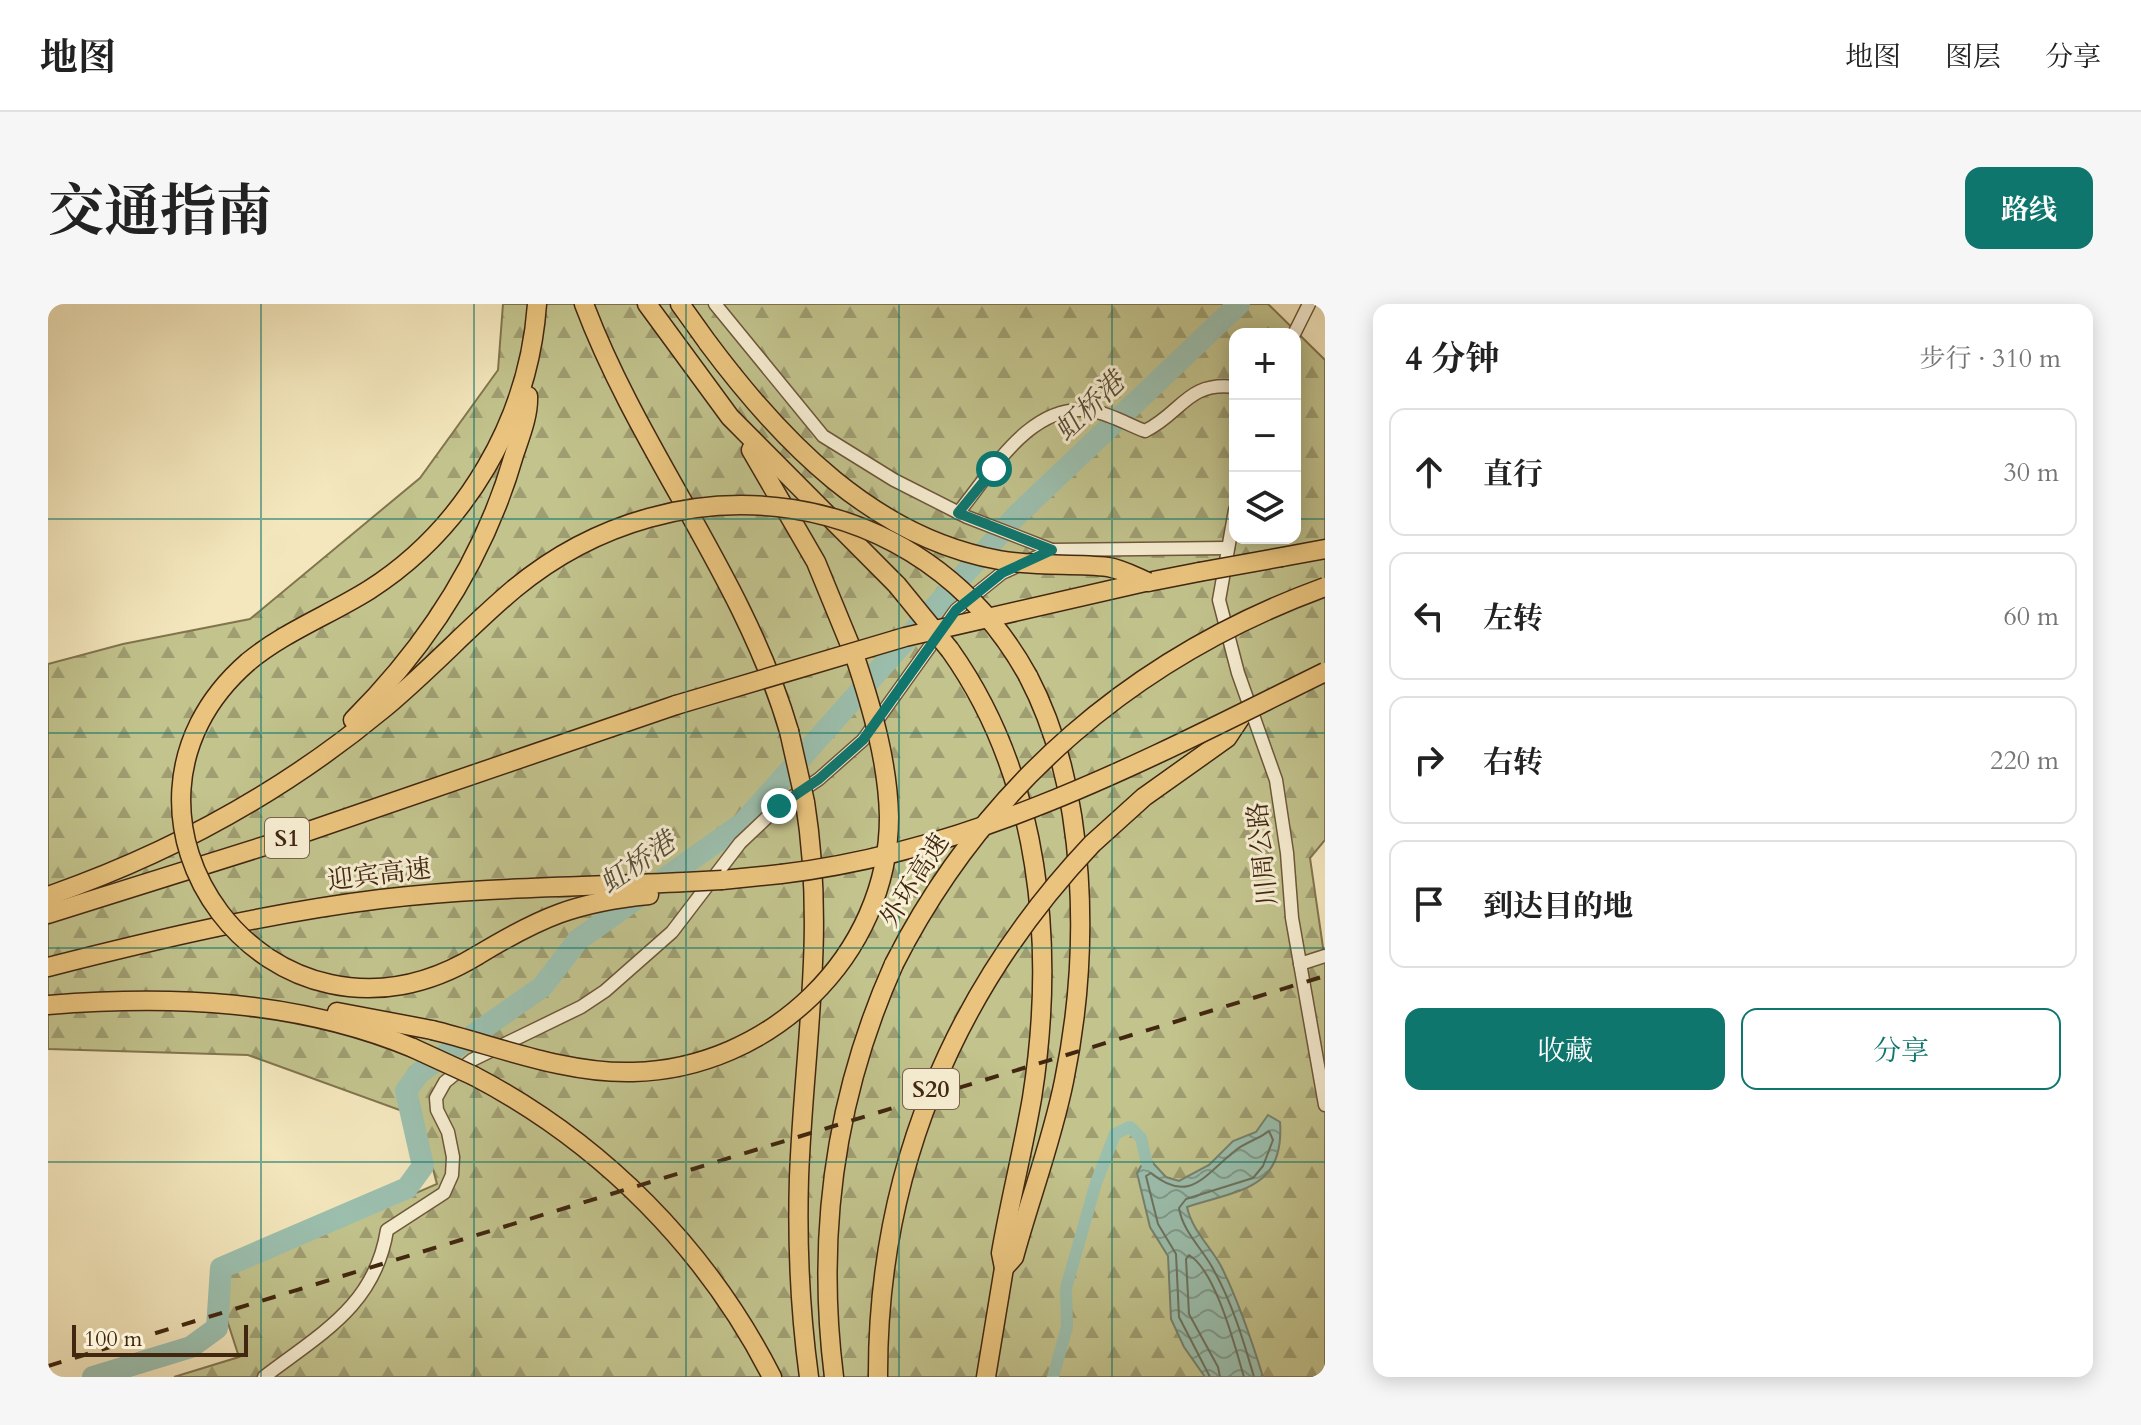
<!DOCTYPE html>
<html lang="zh">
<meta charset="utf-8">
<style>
:root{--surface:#fff;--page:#f6f6f6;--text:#222;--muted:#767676;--line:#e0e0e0;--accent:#0f766e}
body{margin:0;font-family:Cardo,"Noto Serif SC",serif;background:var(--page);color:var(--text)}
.controls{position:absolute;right:24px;top:24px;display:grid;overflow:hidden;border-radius:16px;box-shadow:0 4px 20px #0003}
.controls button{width:72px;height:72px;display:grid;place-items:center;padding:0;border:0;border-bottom:2px solid var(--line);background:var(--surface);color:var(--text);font:40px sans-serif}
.scale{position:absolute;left:24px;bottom:20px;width:176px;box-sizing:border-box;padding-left:8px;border:4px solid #412710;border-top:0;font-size:22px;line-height:28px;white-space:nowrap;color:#412710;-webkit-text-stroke:6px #f8efd4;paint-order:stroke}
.stop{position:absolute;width:24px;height:24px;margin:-18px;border:6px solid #0f766e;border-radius:50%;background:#fff}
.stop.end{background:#0f766e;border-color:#fff;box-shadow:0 2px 8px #0008}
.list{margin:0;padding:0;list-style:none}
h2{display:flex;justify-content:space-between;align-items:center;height:104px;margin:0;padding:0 32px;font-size:34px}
h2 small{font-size:26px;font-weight:400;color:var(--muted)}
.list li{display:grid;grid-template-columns:52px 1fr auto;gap:24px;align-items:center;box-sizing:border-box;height:128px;margin:0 16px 16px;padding:0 16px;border:2px solid var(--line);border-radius:16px}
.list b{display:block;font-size:30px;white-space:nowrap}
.list em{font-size:26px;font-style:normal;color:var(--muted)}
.actions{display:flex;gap:16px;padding:24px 32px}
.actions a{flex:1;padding:18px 0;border:2px solid var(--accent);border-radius:16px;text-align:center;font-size:28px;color:var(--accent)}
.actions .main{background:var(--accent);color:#fff}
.icon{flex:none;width:44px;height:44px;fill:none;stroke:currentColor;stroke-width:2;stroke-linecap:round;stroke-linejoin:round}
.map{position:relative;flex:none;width:1277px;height:1073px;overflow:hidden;border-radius:16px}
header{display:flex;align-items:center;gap:48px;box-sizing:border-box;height:112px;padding:0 40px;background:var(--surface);border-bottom:2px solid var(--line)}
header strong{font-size:38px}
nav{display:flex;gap:44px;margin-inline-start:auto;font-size:28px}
.intro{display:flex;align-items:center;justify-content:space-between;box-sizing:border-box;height:192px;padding:0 48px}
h1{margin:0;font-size:56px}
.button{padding:20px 36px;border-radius:16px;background:var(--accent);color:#fff;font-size:28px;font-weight:700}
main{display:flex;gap:48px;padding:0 48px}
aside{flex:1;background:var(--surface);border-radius:16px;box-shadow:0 4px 20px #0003}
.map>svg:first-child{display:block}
.forest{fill:url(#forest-firs);stroke:#82754e;stroke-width:2;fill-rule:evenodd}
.water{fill:url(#water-waves);stroke:#78836f;stroke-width:2}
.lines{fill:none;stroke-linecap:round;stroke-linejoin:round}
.shore{stroke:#6e7460;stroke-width:2}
.canal{stroke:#9cc0af;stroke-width:12}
.river{stroke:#9cc0af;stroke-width:22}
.minor-casing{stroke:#6e573b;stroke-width:15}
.highway-casing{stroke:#412710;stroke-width:21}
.minor{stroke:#f8efd4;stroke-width:12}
.highway{stroke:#eac47e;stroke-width:18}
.rail{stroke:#412710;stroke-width:4;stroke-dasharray:14 14;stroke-linecap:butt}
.highway-bridge-casing{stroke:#412710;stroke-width:21;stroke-linecap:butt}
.highway-bridge{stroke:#eac47e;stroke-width:18}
.route{stroke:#0f766e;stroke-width:10}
.grid{fill:none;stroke:#0f766e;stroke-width:2;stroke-opacity:0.55}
.labels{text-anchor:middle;stroke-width:6;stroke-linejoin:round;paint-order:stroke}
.shield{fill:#f8efd4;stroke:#78634b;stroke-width:2}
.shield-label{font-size:24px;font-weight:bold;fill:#412710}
.street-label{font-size:26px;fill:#412710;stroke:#f8efd4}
.water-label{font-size:28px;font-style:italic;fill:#584d38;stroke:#f8efd4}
</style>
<header>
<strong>地图</strong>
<nav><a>地图</a><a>图层</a><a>分享</a></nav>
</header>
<div class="intro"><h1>交通指南</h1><a class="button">路线</a></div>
<main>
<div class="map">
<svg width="1277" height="1073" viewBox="0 0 1277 1073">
<defs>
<pattern id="forest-firs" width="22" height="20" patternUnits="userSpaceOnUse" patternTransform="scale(2)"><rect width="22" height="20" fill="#c2c38d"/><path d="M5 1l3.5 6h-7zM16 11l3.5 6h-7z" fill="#9f9e72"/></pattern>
<pattern id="water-waves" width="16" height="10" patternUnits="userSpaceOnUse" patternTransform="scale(2)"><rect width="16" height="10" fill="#9cc0af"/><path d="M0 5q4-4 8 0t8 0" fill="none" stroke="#819c8d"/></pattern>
</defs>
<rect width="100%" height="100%" fill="#f4e7bd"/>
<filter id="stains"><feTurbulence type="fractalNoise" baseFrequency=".0025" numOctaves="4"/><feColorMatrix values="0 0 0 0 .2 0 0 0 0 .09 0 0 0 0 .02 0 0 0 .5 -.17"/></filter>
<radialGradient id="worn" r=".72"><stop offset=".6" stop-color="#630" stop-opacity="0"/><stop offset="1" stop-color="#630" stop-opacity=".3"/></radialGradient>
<!-- forest -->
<path class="forest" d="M 455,0 L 1220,0 L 1277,56 L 1277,536 L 1262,554 L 1277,657 L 1277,1073 L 126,1073 L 191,1053 L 166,976 L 389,880 L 371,813 L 200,751 L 0,745 L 0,360 L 75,340 L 202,315 L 372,174 L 450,66 ZM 1187,30 L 1247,30 L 1247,234 L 1187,234 Z"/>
<!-- water -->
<path class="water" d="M 1220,811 L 1232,818 C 1237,886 1190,886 1139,903 C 1144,926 1162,942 1173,962 C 1191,998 1203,1034 1215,1073 L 1157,1073 L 1136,1043 L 1123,1015 L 1120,952 L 1102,923 L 1089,869 L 1093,862 L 1104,858 L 1118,873 L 1131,877 L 1161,861 L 1185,837 L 1208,828 Z"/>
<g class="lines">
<!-- shore -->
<g class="shore">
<path d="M 1162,1073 L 1131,1013 L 1128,950 L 1110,920 L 1098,872 L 1103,869 C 1142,901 1156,871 1188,846 C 1198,838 1211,835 1221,827 L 1225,836 L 1215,862 L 1205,874 L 1138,895 L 1131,904 C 1135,928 1153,943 1164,963 C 1184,998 1195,1035 1206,1073"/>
<path d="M 1172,1073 L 1170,1063 L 1141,1010 L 1138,955 L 1141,951 C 1168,967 1187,1043 1196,1073"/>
</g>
<!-- canal -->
<path class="canal" d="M 1005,1073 L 1019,1023 L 1018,984 L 1048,879 L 1067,830 L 1082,823 L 1093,834 L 1099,860"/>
<!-- river -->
<path class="river" d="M 45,1073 L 143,1043 L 169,1024 L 173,964 L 359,884 L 375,862 L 358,787 L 371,769 L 494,683 L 530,636 L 695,519 L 968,212 L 1191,0"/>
<!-- minor casing -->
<g class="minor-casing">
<g id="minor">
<path d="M 667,0 L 775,132 L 846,176 L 919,213 L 1004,246"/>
<path d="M 1246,30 L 1261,0"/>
<path d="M 1187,206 L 1171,296 L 1190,369 L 1228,476 L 1239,549 L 1244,614 L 1277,801"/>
<path d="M 910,209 C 944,168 983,96 1045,107 C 1062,110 1081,121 1097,127 C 1134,109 1139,77 1187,83"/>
<path d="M 1252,660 L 1277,652"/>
<path d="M 216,1073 C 272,1030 327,1002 339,926 L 396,889 L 404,871 L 405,853 L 400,828 L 389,806 L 388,794 L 397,778 L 424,756 L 533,703 L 557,687 L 624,628 L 692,539 L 731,502 L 771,475 L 815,436 L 908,306 L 954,269 L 1004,246 L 1180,244"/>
</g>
</g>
<!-- highway casing -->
<g class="highway-casing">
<g id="highway">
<path d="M 536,0 C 592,149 696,273 741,427"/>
<path d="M 599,0 L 682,113 L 849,281"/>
<path d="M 632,0 L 660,39"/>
<path d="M 703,146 L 768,258 L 807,353"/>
<path d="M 1234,253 L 1277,245"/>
<path d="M 1100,278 L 1151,268"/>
<path d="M 902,346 C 993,474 1008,642 984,794 C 975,846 962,897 953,949 L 956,964 L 938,1073"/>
<path d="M 200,358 C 236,328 281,311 321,286 C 418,224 481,115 489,0"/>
<path d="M 305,416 C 380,341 437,252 466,151 C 472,133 481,111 480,92"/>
<path d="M 757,498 C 778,629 756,743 751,873 C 749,940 752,1007 761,1073"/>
<path d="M 1044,540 L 1096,493 L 1179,434 L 1195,410"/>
<path d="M 674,576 L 733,570"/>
<path d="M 0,592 C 121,550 236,487 335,405 C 381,367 421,323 466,285"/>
<path d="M 0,610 L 226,539 L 628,401"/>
<path d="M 430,651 C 493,613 528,598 601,591"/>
<path d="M 0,663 C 110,635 220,609 333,595 C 434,583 535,583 637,578"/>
<path d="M 0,701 C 124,691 249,696 365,744"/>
<path d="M 289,708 L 384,726"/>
<path d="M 426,772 C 554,839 659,945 724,1073"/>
<path d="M 956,964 L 966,953 C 982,894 1004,837 1016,777 C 1042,652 1041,488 980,372"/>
<path d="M 786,1073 C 768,930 787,792 846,660"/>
</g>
</g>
<!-- minor -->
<use href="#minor" class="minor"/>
<!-- highway -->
<use href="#highway" class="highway"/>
<!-- rail -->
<path class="rail" d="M 0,1062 L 1277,672"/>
<!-- highway-bridge casing -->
<g class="highway-bridge-casing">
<g id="highway-bridge">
<path d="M 660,39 C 733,137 826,234 951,256 C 987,263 1024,259 1060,263 C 1073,265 1088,273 1100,278"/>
<path d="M 1151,268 L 1234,253"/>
<path d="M 849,281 L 902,346"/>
<path d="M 466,285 C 631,148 874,180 980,372"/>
<path d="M 200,358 C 26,509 223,778 430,651"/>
<path d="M 628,401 L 857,333 L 1097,278"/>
<path d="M 741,427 L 757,498"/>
<path d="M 733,570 C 930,547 1102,454 1277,368"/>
<path d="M 637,578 L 674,576"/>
<path d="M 846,660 C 937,480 1088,352 1277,283"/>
<path d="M 384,726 C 449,742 517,770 585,768 C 721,765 841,652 841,513 C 840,459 824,404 807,353"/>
<path d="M 365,744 L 426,772"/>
<path d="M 830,1073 C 829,870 905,687 1044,540"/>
</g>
</g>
<!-- highway-bridge -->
<use href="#highway-bridge" class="highway-bridge"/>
</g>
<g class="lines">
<!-- route -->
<path class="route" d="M 731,502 L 771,475 L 815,436 L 908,306 L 954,269 L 1004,246 L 910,209 L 946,165"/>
</g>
<!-- grid -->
<path class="grid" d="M 213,0 L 213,1073M 426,0 L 426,1073M 638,0 L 638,1073M 851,0 L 851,1073M 1064,0 L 1064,1073M 0,215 L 1187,215M 1247,215 L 1277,215M 0,429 L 1277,429M 0,644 L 1277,644M 0,858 L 1277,858"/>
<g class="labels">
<!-- shield labels -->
<g class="shield">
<rect x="217" y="514" width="44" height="40" rx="6"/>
<rect x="855" y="765" width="56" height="40" rx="6"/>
</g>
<g class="shield-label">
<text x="239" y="542">S1</text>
<text x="883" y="793">S20</text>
</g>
<!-- street labels -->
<g class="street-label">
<text transform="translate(1214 550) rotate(-96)" y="9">川周公路</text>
<text transform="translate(331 570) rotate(-7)" y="9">迎宾高速</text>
<text transform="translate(866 576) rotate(-58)" y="9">外环高速</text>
</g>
<!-- water labels -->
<g class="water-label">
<text transform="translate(1041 102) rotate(-44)" y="10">虹桥港</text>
<text transform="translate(589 558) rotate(-35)" y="10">虹桥港</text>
</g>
</g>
<rect width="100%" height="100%" filter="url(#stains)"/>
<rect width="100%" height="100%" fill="url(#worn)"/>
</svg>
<div class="controls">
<button>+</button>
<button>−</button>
<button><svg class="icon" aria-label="layers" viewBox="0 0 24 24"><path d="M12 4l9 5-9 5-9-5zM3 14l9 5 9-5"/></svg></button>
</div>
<div class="scale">100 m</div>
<div class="stop" style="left:946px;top:165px"></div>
<div class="stop end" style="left:731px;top:502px"></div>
</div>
<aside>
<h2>4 分钟<small>步行 · 310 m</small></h2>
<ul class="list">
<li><svg class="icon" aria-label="ahead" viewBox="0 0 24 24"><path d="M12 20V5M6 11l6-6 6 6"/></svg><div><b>直行</b></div><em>30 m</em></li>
<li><svg class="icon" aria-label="left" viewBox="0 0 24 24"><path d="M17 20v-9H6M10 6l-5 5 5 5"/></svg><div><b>左转</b></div><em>60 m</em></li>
<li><svg class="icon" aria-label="right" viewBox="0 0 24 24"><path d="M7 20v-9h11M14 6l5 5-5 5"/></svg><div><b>右转</b></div><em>220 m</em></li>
<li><svg class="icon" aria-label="arrive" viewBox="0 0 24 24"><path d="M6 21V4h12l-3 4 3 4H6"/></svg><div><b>到达目的地</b></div></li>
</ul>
<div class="actions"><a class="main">收藏</a><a>分享</a></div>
</aside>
</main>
